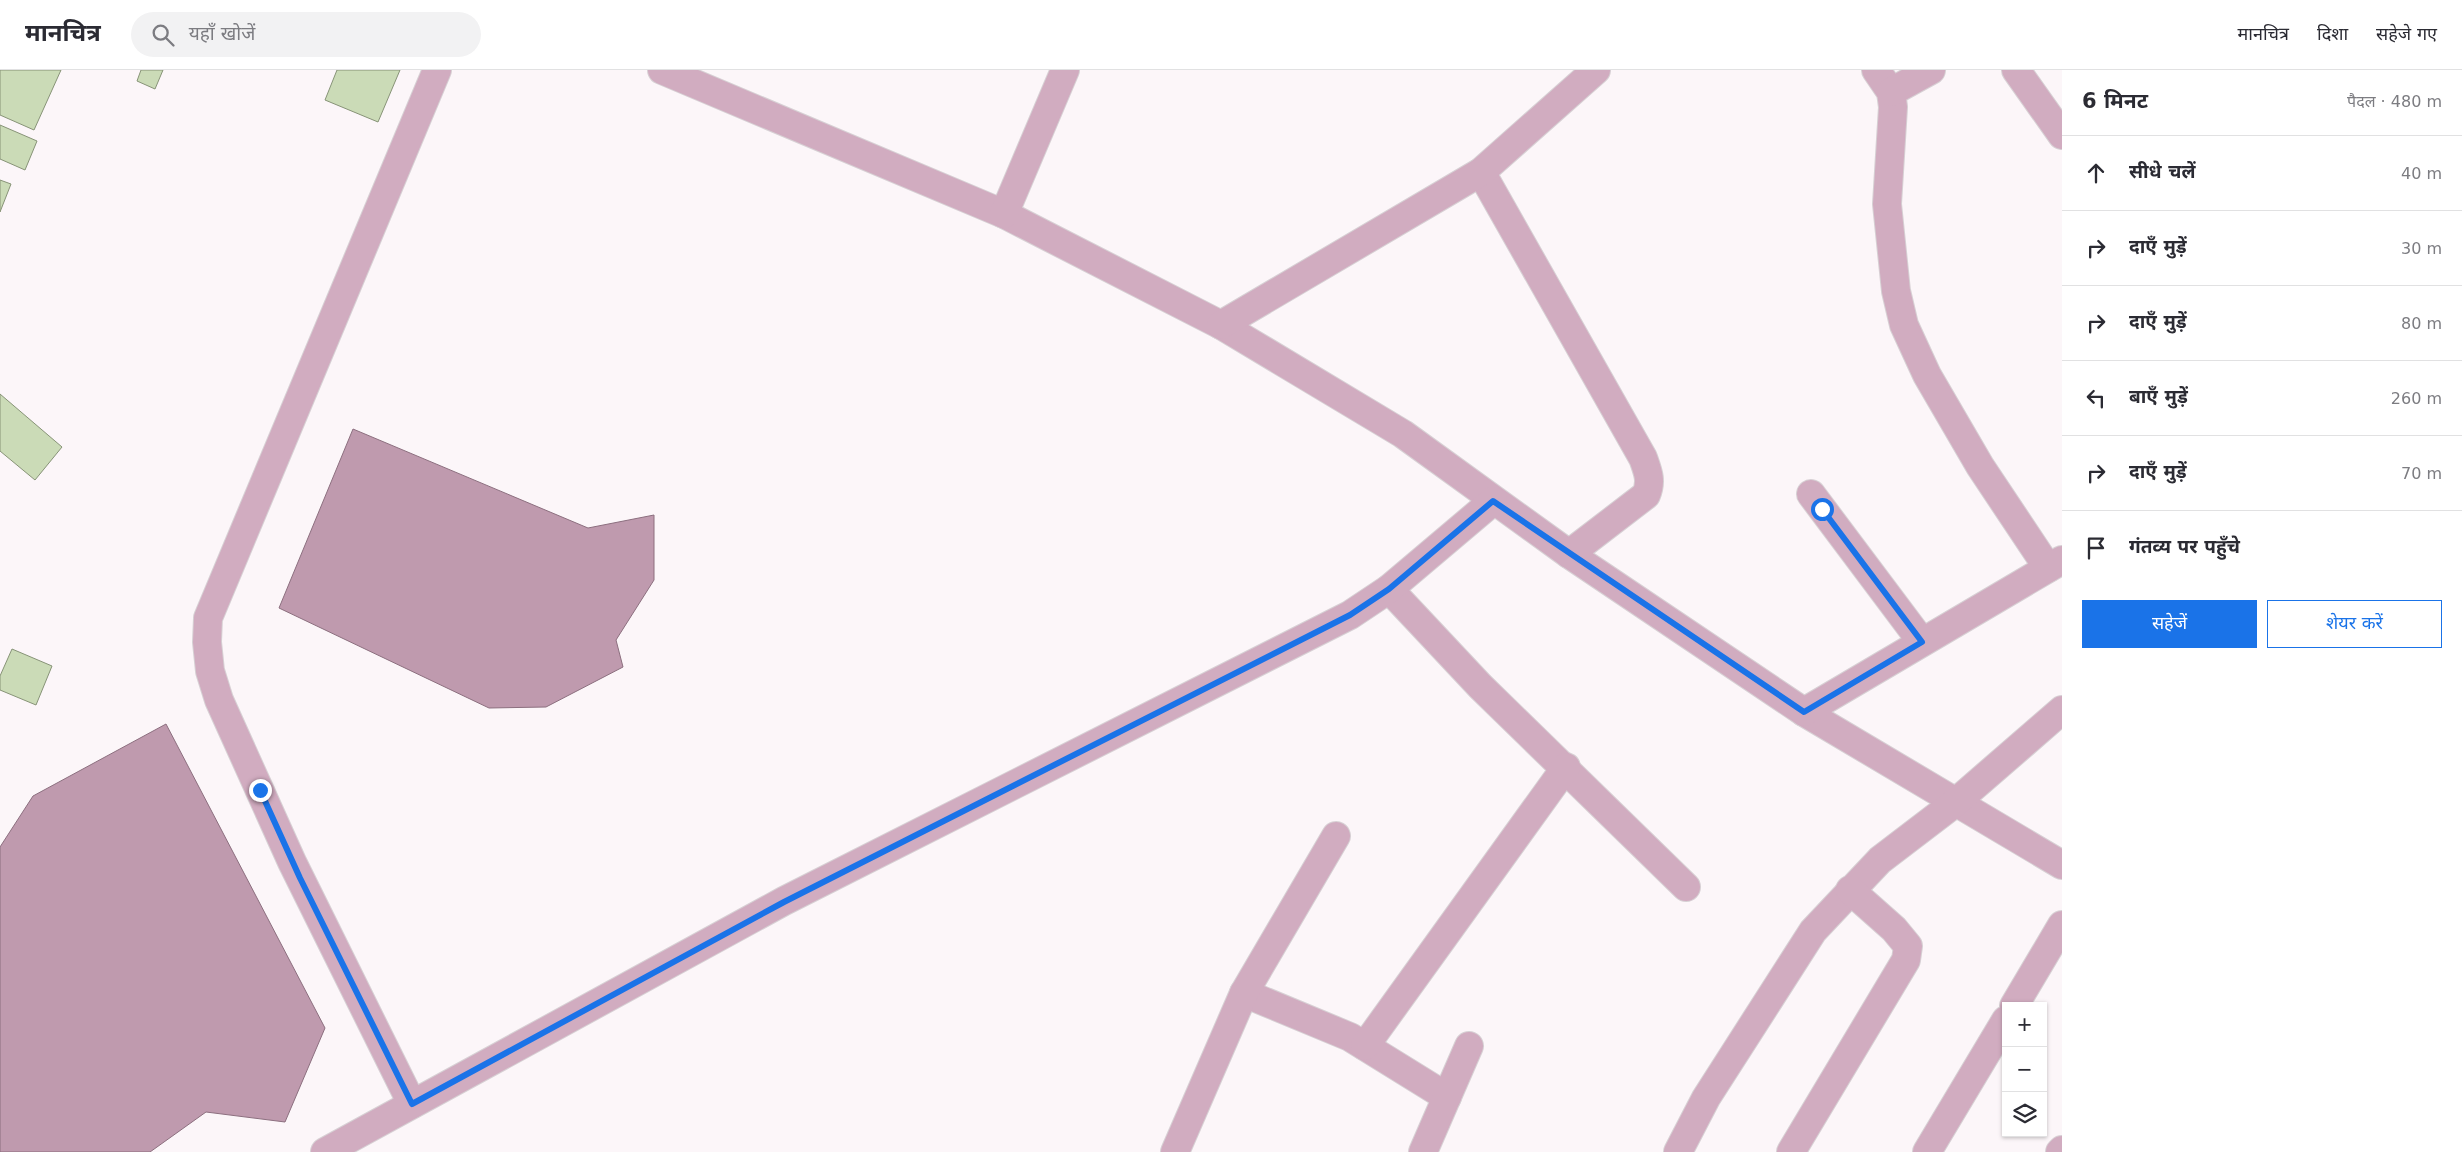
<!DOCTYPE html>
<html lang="hi">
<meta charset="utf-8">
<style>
:root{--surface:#fff;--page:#f2f2f3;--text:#2b2b33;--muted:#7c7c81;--line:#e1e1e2;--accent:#1a73e8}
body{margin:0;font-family:"DejaVu Sans","Noto Sans Devanagari",sans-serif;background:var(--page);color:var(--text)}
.controls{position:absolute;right:15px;bottom:15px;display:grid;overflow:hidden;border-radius:0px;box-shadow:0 1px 4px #0004}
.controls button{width:45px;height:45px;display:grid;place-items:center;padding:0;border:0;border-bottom:1px solid var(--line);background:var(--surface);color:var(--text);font:25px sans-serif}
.stop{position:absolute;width:15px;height:15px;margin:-11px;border:4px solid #1a73e8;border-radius:50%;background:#fff}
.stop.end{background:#1a73e8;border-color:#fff;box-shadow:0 1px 5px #0008}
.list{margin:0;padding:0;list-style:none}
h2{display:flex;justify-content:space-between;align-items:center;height:65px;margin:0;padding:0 20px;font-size:21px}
h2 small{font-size:16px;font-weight:400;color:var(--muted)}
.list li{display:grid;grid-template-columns:32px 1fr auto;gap:15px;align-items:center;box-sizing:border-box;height:75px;padding:0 20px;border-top:1px solid var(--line)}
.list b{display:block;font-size:19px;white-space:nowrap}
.list em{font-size:16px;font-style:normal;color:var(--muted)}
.actions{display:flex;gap:10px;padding:15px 20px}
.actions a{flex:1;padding:11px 0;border:1px solid var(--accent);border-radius:0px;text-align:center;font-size:18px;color:var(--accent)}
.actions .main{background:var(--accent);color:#fff}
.icon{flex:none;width:28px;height:28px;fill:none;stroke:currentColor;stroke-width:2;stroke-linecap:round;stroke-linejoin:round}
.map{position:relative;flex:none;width:2062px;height:1082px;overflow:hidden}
header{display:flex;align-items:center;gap:30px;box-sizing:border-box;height:70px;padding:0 25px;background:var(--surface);border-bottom:1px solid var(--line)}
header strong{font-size:24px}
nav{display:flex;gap:28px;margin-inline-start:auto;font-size:18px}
.search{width:350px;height:45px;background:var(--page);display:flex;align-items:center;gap:12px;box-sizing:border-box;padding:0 18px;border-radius:28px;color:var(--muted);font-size:19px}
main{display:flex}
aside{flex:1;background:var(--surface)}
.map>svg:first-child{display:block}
.water{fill:#bf9aae;stroke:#8c6f7f}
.building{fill:#cbdbb7;stroke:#879377}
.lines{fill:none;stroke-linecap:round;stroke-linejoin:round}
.minor-casing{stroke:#d7d0d4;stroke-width:30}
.minor{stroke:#d1acc0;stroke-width:28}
.route{stroke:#1a73e8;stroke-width:6}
</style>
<header>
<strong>मानचित्र</strong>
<div class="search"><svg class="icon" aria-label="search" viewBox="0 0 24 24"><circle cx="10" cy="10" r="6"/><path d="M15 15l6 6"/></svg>यहाँ खोजें</div>
<nav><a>मानचित्र</a><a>दिशा</a><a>सहेजे गए</a></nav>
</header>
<main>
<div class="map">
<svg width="2062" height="1082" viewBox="0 0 2062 1082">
<rect width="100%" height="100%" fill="#fcf6f9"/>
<!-- water -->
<g class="water">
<path d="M 353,359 L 588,458 L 654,445 L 654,510 L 616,570 L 623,597 L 546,637 L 489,638 L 279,538 Z"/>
<path d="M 166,654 L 325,958 L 285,1052 L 206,1042 L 150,1082 L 0,1082 L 0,777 L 33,726 Z"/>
</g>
<!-- building -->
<g class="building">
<path d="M 0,0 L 61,0 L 34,60 L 0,45 Z"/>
<path d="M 141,0 L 163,0 L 155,19 L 137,11 Z"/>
<path d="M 337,0 L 400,0 L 378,52 L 325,30 Z"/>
<path d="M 0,55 L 37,71 L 25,100 L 0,89 Z"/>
<path d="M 0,110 L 11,114 L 0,142 Z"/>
<path d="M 0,324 L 62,377 L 35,410 L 0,381 Z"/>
<path d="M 12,579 L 52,596 L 36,635 L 0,620 L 0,606 Z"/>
</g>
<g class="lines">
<!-- minor casing -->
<g class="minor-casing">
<g id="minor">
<path d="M 662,0 L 1004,144 L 1221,255 L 1403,364 L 1569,484 L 1804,642 L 2062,795"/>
<path d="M 1876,0 L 1891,22 L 1893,37 L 1887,134 L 1896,221 L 1904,255 L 1927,305 L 1980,396 L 2048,498"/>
<path d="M 2016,0 L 2062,65"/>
<path d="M 1891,22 L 1931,0"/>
<path d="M 1481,102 L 1643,388 C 1648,402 1652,411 1646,425 L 1569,484"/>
<path d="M 1004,144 L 1065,0"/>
<path d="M 1221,255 L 1481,102 L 1596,0"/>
<path d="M 1811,424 L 1922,572"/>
<path d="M 1389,519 L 1480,616 L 1686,817"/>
<path d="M 1804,642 L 2062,490"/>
<path d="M 1244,923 L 1350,967 L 1447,1027"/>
<path d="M 2014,936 L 2062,855"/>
<path d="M 1365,976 L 1566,697"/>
<path d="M 412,1034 L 292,792 L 219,630 L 210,601 L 207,572 L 208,548 L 437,0"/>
<path d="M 325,1082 L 784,831 L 1350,545 L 1389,519 L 1493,431"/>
<path d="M 1175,1082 L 1244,923 L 1336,766"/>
<path d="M 1423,1082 L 1469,976"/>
<path d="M 1678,1082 L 1706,1028 L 1813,861 L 1880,790 L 1956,732 L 2062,640"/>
<path d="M 1791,1082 L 1906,890 L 1908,876 L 1894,859 L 1850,820"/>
<path d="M 1927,1082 L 2006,950"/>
<path d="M 2060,1082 L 2062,1080"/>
</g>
</g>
<!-- minor -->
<use href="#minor" class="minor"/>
</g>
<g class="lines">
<!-- route -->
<path class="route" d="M 260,720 L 300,808 L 412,1034 L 784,832 L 1350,545 L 1389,519 L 1493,431 L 1804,642 L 1922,572 L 1822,439"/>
</g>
</svg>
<div class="controls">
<button>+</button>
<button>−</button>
<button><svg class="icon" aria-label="layers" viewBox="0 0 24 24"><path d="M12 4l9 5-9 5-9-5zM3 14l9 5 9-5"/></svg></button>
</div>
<div class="stop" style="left:1822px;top:439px"></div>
<div class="stop end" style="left:260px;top:720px"></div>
</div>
<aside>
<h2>6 मिनट<small>पैदल · 480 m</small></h2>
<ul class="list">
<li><svg class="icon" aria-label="ahead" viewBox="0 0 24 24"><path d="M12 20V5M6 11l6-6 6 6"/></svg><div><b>सीधे चलें</b></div><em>40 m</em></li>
<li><svg class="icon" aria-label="right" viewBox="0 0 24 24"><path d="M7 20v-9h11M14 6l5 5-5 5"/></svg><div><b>दाएँ मुड़ें</b></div><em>30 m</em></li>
<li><svg class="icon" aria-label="right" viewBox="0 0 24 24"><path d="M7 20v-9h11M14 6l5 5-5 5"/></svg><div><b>दाएँ मुड़ें</b></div><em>80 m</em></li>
<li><svg class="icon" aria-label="left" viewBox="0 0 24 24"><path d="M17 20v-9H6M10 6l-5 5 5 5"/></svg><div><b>बाएँ मुड़ें</b></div><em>260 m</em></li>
<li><svg class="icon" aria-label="right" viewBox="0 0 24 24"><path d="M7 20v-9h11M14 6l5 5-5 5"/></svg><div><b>दाएँ मुड़ें</b></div><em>70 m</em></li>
<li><svg class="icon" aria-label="arrive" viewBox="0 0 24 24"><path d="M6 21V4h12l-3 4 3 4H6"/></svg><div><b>गंतव्य पर पहुँचे</b></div></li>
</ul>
<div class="actions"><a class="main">सहेजें</a><a>शेयर करें</a></div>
</aside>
</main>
